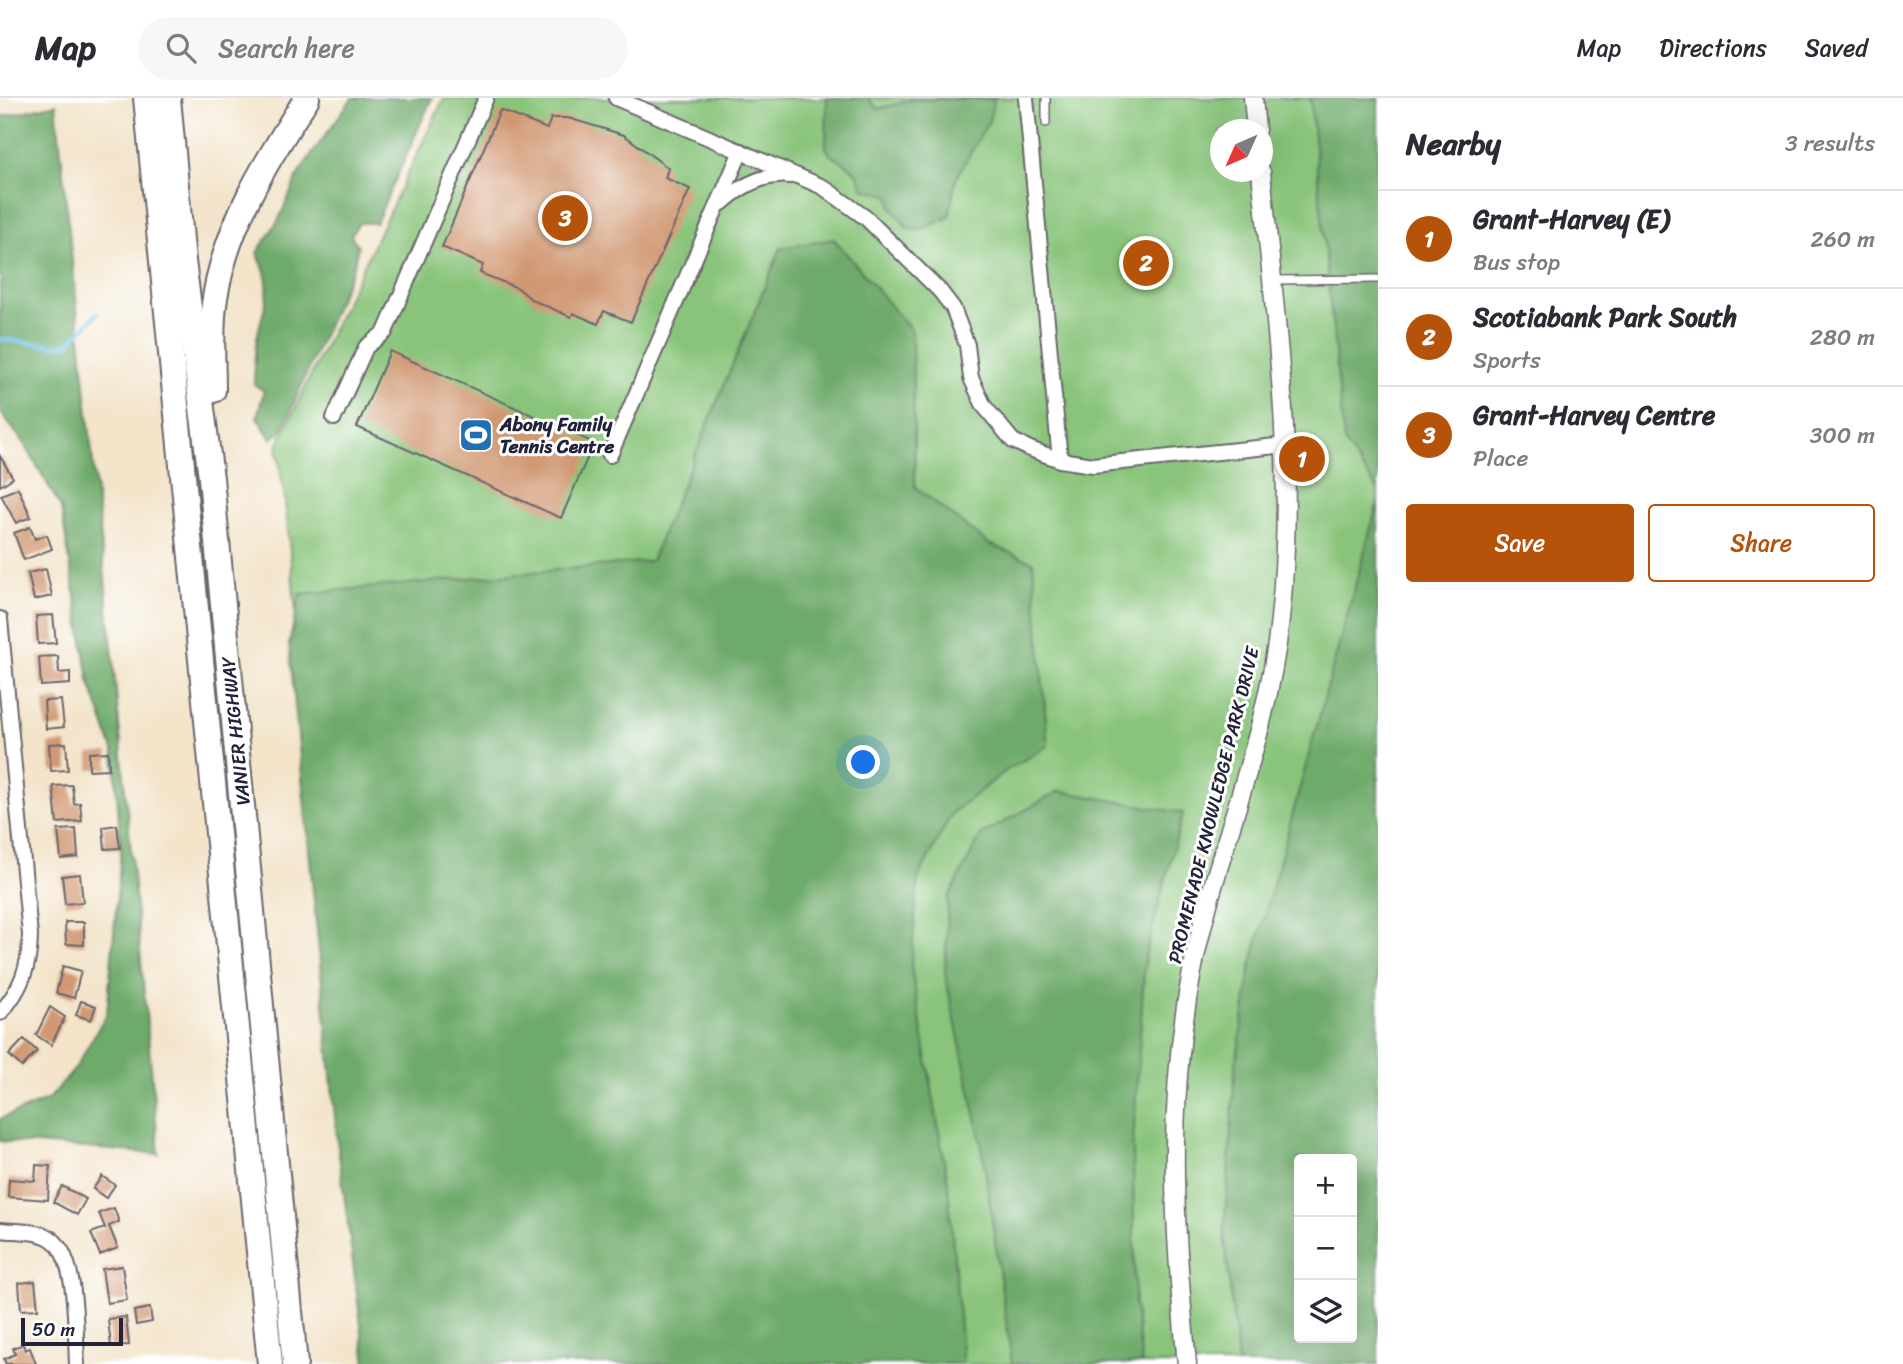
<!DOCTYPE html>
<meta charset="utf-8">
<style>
:root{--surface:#fff;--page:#f7f7f7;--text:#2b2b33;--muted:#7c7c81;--line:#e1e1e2;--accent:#b45309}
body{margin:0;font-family:Sriracha,sans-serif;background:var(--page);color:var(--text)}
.controls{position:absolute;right:21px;bottom:21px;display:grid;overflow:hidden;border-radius:7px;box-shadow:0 7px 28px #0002}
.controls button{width:63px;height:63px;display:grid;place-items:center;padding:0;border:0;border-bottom:2px solid var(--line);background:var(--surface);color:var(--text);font:35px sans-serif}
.compass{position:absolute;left:1210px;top:21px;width:63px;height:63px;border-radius:50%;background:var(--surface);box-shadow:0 7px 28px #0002;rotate:225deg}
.scale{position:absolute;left:21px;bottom:18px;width:102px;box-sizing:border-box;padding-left:7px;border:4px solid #22223b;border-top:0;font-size:19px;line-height:24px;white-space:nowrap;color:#22223b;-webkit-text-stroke:5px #fff;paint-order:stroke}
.you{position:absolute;left:864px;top:665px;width:24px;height:24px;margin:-18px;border:5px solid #fff;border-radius:50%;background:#1a73e8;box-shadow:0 0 0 10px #1a73e833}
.badge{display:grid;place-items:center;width:46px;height:46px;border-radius:50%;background:var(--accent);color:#fff;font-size:23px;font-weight:700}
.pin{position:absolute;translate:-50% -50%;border:4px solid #fff;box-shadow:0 2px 7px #0006}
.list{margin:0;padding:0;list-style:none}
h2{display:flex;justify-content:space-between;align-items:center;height:91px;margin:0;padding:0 28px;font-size:30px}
h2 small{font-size:23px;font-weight:400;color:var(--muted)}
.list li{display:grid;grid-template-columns:46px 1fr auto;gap:21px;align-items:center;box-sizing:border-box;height:98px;padding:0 28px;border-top:2px solid var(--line)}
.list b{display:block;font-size:26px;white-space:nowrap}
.list p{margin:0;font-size:23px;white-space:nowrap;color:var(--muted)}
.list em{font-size:23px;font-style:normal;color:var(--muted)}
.actions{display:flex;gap:14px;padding:21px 28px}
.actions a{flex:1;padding:16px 0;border:2px solid var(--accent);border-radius:7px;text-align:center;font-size:24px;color:var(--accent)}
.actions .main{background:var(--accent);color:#fff}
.icon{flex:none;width:38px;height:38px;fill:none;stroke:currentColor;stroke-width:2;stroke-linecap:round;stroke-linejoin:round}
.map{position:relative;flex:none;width:1378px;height:1266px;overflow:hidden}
header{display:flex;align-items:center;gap:42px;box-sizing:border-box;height:98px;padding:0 35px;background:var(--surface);border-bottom:2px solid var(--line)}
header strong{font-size:33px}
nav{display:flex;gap:38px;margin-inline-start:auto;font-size:24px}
.search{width:490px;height:63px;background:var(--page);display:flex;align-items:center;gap:18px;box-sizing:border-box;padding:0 24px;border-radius:38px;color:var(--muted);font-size:26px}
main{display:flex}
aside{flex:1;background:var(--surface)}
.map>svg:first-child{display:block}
.green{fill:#89c47a;stroke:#56735a;stroke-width:2;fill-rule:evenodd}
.forest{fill:#6eaa6a;stroke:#486652;stroke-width:2;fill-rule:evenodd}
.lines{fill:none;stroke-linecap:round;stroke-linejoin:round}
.stream{stroke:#6ec0ea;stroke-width:4.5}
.building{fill:#d19973}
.service-casing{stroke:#6b666d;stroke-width:10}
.minor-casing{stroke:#6b666d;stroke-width:18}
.tertiary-casing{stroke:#6b666d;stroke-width:21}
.motorway-casing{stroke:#6b666d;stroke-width:28}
.service{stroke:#fff;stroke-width:7}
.minor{stroke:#fff;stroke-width:14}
.tertiary{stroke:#fff;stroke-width:18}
.motorway{stroke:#fff;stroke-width:24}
.labels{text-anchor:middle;stroke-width:6;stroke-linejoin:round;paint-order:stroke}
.poi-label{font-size:19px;font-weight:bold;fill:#22223b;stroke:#fff;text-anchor:start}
.street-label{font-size:19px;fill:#22223b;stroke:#fff}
</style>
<header>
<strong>Map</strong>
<div class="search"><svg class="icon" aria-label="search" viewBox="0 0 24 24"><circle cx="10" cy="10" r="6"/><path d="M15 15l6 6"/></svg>Search here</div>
<nav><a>Map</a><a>Directions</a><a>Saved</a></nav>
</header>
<main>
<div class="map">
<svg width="1378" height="1266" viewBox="0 0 1378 1266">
<rect width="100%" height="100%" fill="#fff"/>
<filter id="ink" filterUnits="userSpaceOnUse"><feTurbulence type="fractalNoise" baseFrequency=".0143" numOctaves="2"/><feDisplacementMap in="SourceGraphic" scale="14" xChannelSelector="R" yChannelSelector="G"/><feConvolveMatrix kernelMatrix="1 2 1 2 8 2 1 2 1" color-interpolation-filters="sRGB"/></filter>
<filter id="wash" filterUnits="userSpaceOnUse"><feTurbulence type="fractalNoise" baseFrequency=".00686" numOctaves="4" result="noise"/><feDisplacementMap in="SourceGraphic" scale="28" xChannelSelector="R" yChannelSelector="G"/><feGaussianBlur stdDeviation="1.57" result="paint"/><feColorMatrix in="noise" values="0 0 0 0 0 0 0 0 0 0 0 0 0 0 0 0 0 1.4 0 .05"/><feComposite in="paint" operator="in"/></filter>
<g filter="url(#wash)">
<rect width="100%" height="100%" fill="#f3e4ca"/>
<!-- green -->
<path class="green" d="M 444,0 L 1378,0 L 1378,1266 L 368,1266 L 285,402 L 277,348 ZM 1220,32 L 1262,32 L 1262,74 L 1220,74 ZM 1299,1061 L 1352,1061 L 1352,1240 L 1299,1240 Z"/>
<!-- forest -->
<g class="forest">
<path d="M 352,0 L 432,0 L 376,125 L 359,125 L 351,137 L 358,148 L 354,167 L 282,332 L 271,341 L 257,319 L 264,293 L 254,286 C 255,273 254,259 256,246 C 262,207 278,195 257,155 L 279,121 L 300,73 Z"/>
<path d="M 827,0 L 868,0 L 878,11 L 911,2 L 994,1 L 989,23 L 956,80 L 949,119 L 920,132 L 908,131 L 892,110 L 890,98 L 862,90 C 859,71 846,66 830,57 L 826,49 Z"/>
<path d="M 1310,0 L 1378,0 L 1378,392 L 1344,344 Z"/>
<path d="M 56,6 L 111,539 L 159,1056 L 0,1043 L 0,1021 L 49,1001 L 75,971 L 107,915 L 121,752 L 114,655 L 89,582 L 61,410 L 24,345 L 0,314 L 0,19 Z"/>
<path d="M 834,141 L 912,233 L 915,389 L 989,446 L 1033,464 L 1048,648 L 1007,672 L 952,715 L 918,780 L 911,868 L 948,1086 L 963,1266 L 366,1266 L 338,1050 L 289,546 L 300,496 L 651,463 L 781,150 Z"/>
<path d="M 1378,404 L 1378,1266 L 1238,1266 L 1224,1135 L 1235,972 L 1251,868 ZM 1299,1061 L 1352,1061 L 1352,1240 L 1299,1240 Z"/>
<path d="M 1059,693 L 1183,715 L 1145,859 L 1133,1046 L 1135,1207 L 1142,1266 L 1012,1266 L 982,1049 L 945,876 L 948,801 L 981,737 Z"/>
</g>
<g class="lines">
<!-- stream -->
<path class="stream" d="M 0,241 L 59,248 L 69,245 L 97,216"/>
</g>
<g id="blocks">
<!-- building -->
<g class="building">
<path d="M 500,12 L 547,31 L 551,20 L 568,20 L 624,37 L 668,70 L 665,80 L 690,91 L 631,224 L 604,213 L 598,226 L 573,215 L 571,219 L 532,202 L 518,190 L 480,175 L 483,167 L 442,149 Z"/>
<path d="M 390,253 L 594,345 L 561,420 L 357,329 Z"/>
<path d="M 0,358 L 13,380 L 0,388 Z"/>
<path d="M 18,390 L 31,419 L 16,425 L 1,397 Z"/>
<path d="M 30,429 L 35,441 L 47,437 L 52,451 L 24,462 L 14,435 Z"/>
<path d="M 46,471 L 52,498 L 34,502 L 28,475 Z"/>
<path d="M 53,517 L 56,545 L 38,546 L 36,518 Z"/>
<path d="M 58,558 L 59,575 L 70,574 L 70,586 L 41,588 L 39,559 Z"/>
<path d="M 61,602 L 64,629 L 46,631 L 44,603 Z"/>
<path d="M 66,645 L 68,672 L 51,673 L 49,646 Z"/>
<path d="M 108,654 L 109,671 L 89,672 L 89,655 Z"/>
<path d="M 72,687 L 74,706 L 80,705 L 82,723 L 57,725 L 53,688 Z"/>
<path d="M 117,727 L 120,750 L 105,751 L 103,729 Z"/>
<path d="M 76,731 L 78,759 L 61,761 L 58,732 Z"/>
<path d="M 80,776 L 83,804 L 65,806 L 62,778 Z"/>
<path d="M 65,824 L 84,824 L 84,847 L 66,846 Z"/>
<path d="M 63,868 L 81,873 L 74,900 L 56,895 Z"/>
<path d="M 81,903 L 96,908 L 91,922 L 76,917 Z"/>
<path d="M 50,909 L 65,919 L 51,947 L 36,937 Z"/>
<path d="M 24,941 L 37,953 L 22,969 L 9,957 Z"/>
<path d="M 36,1067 L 50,1068 L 48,1102 L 8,1099 L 9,1081 L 35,1083 Z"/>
<path d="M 102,1078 L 115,1087 L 106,1100 L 93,1091 Z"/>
<path d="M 62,1088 L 86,1101 L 77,1117 L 53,1104 Z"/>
<path d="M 114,1110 L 119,1124 L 109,1128 L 118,1150 L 100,1157 L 91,1135 L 105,1130 L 99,1115 Z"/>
<path d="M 122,1168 L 127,1202 L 107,1205 L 102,1171 Z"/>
<path d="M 35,1183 L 38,1211 L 21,1212 L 19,1185 Z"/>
<path d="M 150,1210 L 152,1224 L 136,1227 L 134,1213 Z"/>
<path d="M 126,1219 L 129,1247 L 111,1248 L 108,1221 Z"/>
<path d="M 23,1246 L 25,1252 L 30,1250 L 36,1266 L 6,1266 L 4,1261 L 15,1256 L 13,1250 Z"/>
</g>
</g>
</g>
<g filter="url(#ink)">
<use href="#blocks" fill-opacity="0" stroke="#6b666d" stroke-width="2"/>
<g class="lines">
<!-- service casing -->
<g class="service-casing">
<g id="service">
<path d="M 1046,0 L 1046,25"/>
<path d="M 1272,182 L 1378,181"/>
</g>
</g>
<!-- minor casing -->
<g class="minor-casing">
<g id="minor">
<path d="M 616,0 L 823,89 L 866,120 L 940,193 L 953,210 L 967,247 L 971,280 L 984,308 L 1013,343 L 1030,351 L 1060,362 L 1093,367 L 1286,347"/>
<path d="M 1026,0 L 1060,362"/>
<path d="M 722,105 C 742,87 764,75 791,78"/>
<path d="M 334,320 L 366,249 L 385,234 L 486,0"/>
<path d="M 610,357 L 741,53"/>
<path d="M 0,521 L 30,837 C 30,868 21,892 0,915"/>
<path d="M 0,1132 C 15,1134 34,1132 48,1139 C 79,1154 75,1235 77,1266"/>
</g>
</g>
<!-- tertiary casing -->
<g class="tertiary-casing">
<g id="tertiary">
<path d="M 1253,0 L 1256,32"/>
<path d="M 1187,1266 C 1174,1133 1166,1005 1192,874 C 1215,755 1268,642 1280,521 C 1296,371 1276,223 1261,74"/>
</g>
</g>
<!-- motorway casing -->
<g class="motorway-casing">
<g id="motorway">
<path d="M 146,0 L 270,1266"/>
<path d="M 168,0 L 183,163 L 211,380 L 295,1266"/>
<path d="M 213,292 C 213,262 210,229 215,200 C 227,125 267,62 307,0"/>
</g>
</g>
<!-- service -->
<use href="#service" class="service"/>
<!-- minor -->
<use href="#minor" class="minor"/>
<!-- tertiary -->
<use href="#tertiary" class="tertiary"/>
<!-- motorway -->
<use href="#motorway" class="motorway"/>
</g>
</g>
<!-- icons -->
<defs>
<g id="stadium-square" transform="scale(1.75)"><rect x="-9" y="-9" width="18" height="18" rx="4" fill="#1f6fb2" stroke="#fff"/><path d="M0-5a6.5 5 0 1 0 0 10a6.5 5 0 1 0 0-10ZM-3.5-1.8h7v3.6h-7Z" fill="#fff"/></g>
</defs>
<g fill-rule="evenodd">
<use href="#stadium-square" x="476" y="337"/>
</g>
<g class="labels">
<!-- poi labels -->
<g class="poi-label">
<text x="500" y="333">Abony Family<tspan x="500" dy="22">Tennis Centre</tspan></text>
</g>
<!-- street labels -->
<g class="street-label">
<text transform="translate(235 633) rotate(-96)" y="7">VANIER HIGHWAY</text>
<text transform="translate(1213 707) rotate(-76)" y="7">PROMENADE KNOWLEDGE PARK DRIVE</text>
</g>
</g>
</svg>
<div class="controls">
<button>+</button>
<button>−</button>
<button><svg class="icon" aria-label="layers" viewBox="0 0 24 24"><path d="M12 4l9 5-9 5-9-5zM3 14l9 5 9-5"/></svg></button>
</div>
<svg class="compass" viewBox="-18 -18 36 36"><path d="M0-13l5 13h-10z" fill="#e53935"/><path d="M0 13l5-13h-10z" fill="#7c7c81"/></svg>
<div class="scale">50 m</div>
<div class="you"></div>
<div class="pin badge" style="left:1302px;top:361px">1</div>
<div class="pin badge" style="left:1146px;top:165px">2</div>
<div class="pin badge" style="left:565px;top:120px">3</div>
</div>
<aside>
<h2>Nearby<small>3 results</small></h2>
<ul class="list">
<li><span class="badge">1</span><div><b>Grant-Harvey (E)</b><p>Bus stop</p></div><em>260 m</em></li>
<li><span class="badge">2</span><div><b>Scotiabank Park South</b><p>Sports</p></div><em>280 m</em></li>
<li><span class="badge">3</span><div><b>Grant-Harvey Centre</b><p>Place</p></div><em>300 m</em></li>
</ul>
<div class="actions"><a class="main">Save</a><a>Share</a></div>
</aside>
</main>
